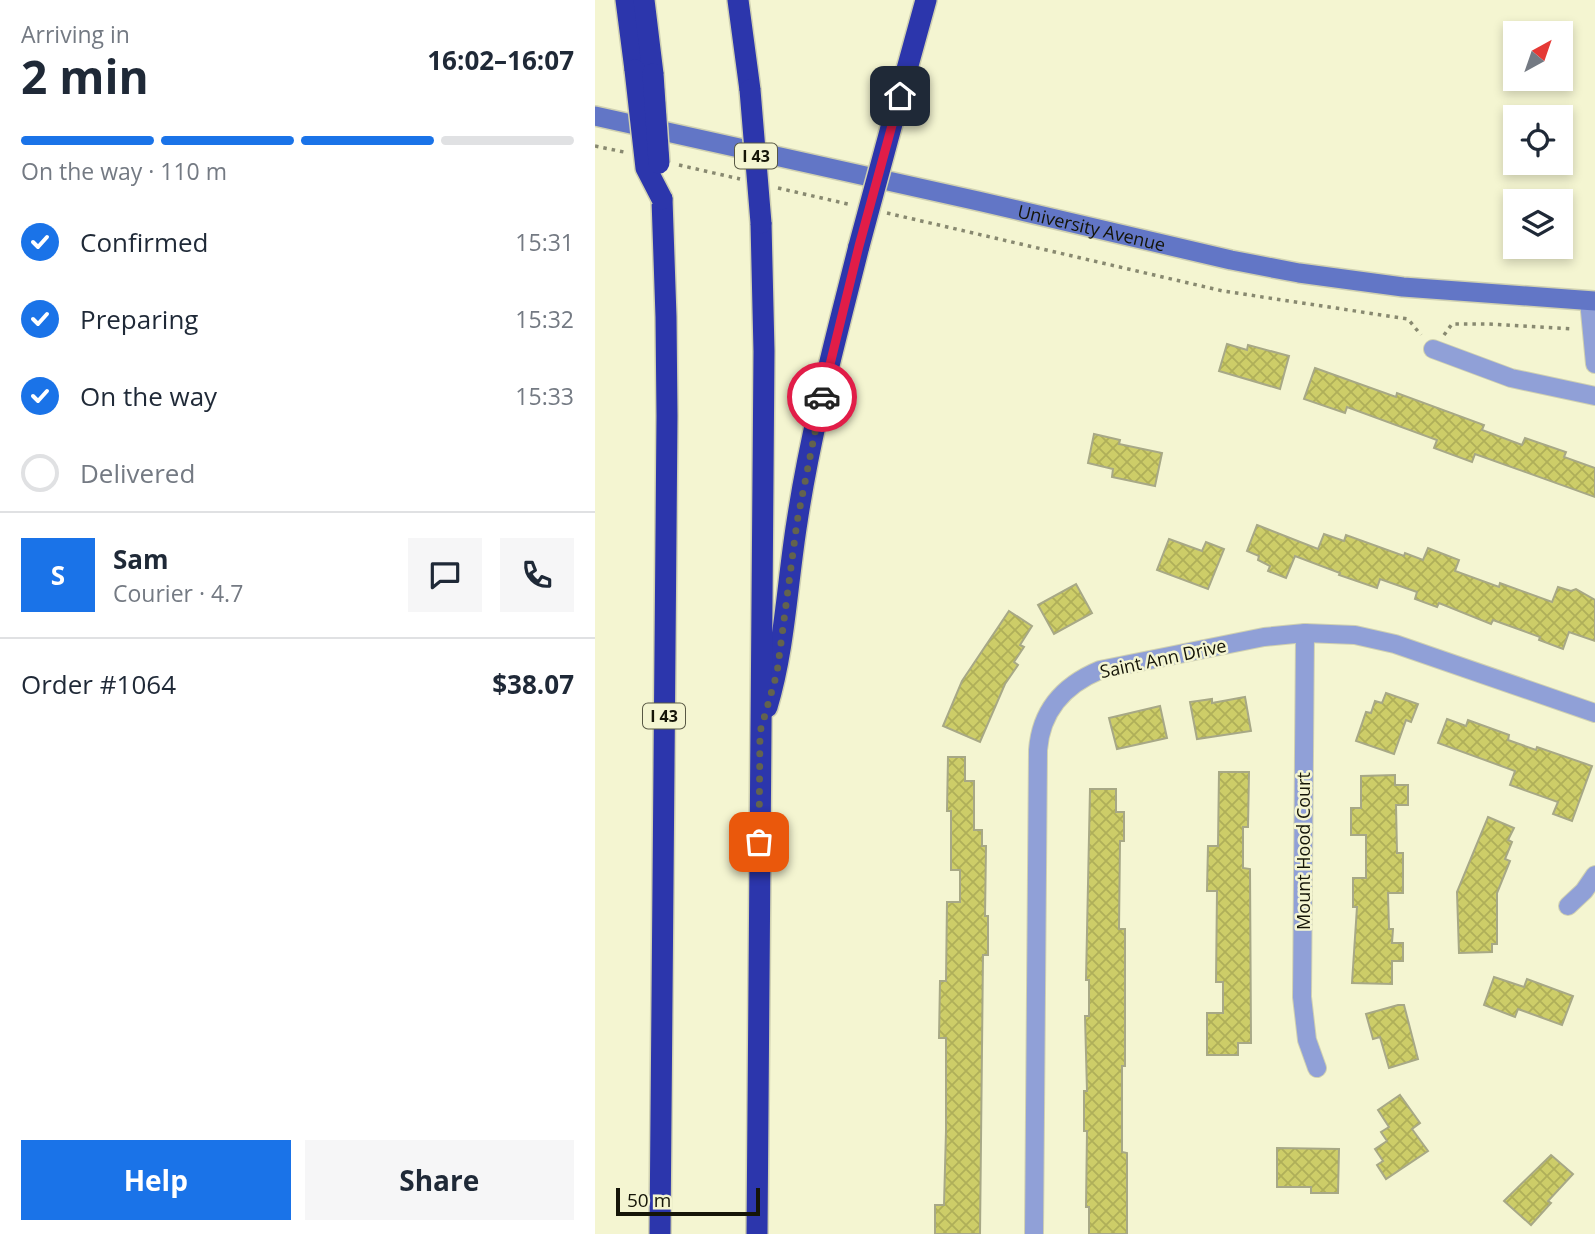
<!DOCTYPE html>
<html lang="en">
<head>
<meta charset="utf-8">
<style>
	:root { --surface:#fff; --page:#f6f6f7; --text:#1f2937; --muted:#747a83; --line:#e0e1e3; --accent:#1a73e8 }
	body { margin:0; font-family:"Open Sans",sans-serif; background:var(--page); color:var(--text); height:100vh; display:flex; flex-direction:column; font-size:26px; white-space:nowrap }
	* { box-sizing:border-box; margin:0 }
	p { font-size:23px; color:var(--muted) }
	.icon { flex:none; width:38px; height:38px; fill:none; stroke:currentColor; stroke-width:2; stroke-linecap:round; stroke-linejoin:round }
	.map { position:relative; flex:1; overflow:hidden }
	.panel { display:flex; flex-direction:column; background:var(--surface); width:595px }
	.panel>* { flex:none }
	.needle { width:46px; rotate:40deg }
	.controls { position:absolute; left:908px; top:21px; display:grid; gap:14px }
	.controls a { display:grid; place-items:center; width:70px; height:70px; border-radius:0px; background:var(--surface); box-shadow:0 4px 10px #0003; font-size:35px }
	.scale { position:absolute; left:21px; bottom:18px; width:144px; box-sizing:border-box; padding-left:7px; border:4px solid #151508; border-top:0; font-size:19px; line-height:24px; white-space:nowrap; color:#151508; -webkit-text-stroke:5px #f4f5d1; paint-order:stroke }
	.pin { position:absolute; display:grid; place-items:center; width:60px; height:60px; color:#fff; margin:-30px; border-radius:14px; box-shadow:0 4px 10px #0006 }
	.courier { position:absolute; display:grid; place-items:center; width:70px; height:70px; margin:-35px; border:5px solid #e11d48; border-radius:50%; background:#fff; color:#222; box-shadow:0 2px 9px #0007 }
	.headline em { font-style:normal; font-weight:700 }
	.headline div { display:flex; flex-direction:column-reverse }
	.headline { display:flex; align-items:center; justify-content:space-between; height:119px; padding:0 21px }
	h1 { font-size:46px; font-weight:700; line-height:52px }
	.bar { display:grid; grid-template-columns:repeat(4,1fr); gap:10px 7px; align-content:center; height:84px; padding:0 21px }
	.bar i { height:9px; border-radius:5px; background:var(--line) }
	.bar .selected { background:var(--accent) }
	.bar p { grid-column:span 4 }
	.line { display:flex; align-items:center; gap:18px; padding:0 21px; border-top:2px solid var(--line) }
	.line div { flex:1 }
	.round { display:grid; place-items:center; flex:none; width:74px; height:74px; border-radius:0px; background:var(--page) }
	ol { padding:0 21px; list-style:none }
	li { display:flex; align-items:center; gap:21px; height:77px }
	li p { margin-inline-start:auto }
	li .icon { padding:7px; border-radius:50%; background:var(--accent); color:#fff; stroke-width:4 }
	li:last-child { color:var(--muted) }
	li i { width:38px; height:38px; border:4px solid var(--line); border-radius:50% }
	.cta { display:flex; gap:14px; margin-top:auto; padding:14px 21px }
	.cta a { flex:1; height:80px; border-radius:0px; background:var(--accent); color:#fff; font-size:28px; font-weight:700; line-height:80px; text-align:center }
	.cta a+a { background:var(--page); color:var(--text) }
	main { display:flex; flex:1; min-height:0 }
	.map>svg:first-child { display:block }
	.building { fill:url(#building-cross-hatch); stroke:#a7a886; stroke-width:2 }
	.lines { fill:none; stroke-linecap:round; stroke-linejoin:round }
	.minor-casing { stroke:#d0d1b1; stroke-width:20 }
	.secondary-casing { stroke:#d0d1b1; stroke-width:22 }
	.motorway-casing { stroke:#d0d1b1; stroke-width:24 }
	.path { stroke:#888970; stroke-width:3.5; stroke-dasharray:3.5 5; stroke-linecap:butt }
	.minor { stroke:#90a0d7; stroke-width:18 }
	.secondary { stroke:#6276c6; stroke-width:19 }
	.motorway { stroke:#2c36ac; stroke-width:21 }
	.motorway-bridge-casing { stroke:#d0d1b1; stroke-width:24; stroke-linecap:butt }
	.motorway-bridge { stroke:#2c36ac; stroke-width:21 }
	.done { stroke:#63634e; stroke-width:7; stroke-dasharray:0 12.6 }
	.route { stroke:#e11d48; stroke-width:9 }
	.labels { text-anchor:middle; dominant-baseline:central; stroke-width:5; stroke-linejoin:round; paint-order:stroke }
	.shield { fill:#f4f5d1; stroke:#585844; stroke-width:2 }
	.shield-label { font-size:16px; font-weight:bold; fill:#151508 }
	.street-label { font-size:18px; fill:#151508; stroke:#f4f5d1 }
</style>
</head>
<body>
<main>
<section class="panel">
<div class="headline"><div><h1>2 min</h1><p>Arriving in</p></div><em>16:02–16:07</em></div>
<div class="bar"><i class="selected"></i><i class="selected"></i><i class="selected"></i><i></i><p>On the way · 110 m</p></div>
<ol>
<li><svg class="icon" aria-label="check" viewBox="0 0 24 24"><path d="M5 12l5 5 9-10"/></svg>Confirmed<p>15:31</p></li>
<li><svg class="icon" aria-label="check" viewBox="0 0 24 24"><path d="M5 12l5 5 9-10"/></svg>Preparing<p>15:32</p></li>
<li><svg class="icon" aria-label="check" viewBox="0 0 24 24"><path d="M5 12l5 5 9-10"/></svg>On the way<p>15:33</p></li>
<li><i></i>Delivered</li>
</ol>
<div class="line" style="height:126px"><b class="round" style="background:var(--accent);color:#fff">S</b><div><b>Sam</b><p>Courier · 4.7</p></div><a class="round"><svg class="icon" aria-label="chat" viewBox="0 0 24 24"><path d="M4 5h16v11H9l-5 4z"/></svg></a><a class="round"><svg class="icon" aria-label="phone" viewBox="0 0 24 24"><path d="M5 4h4l2 5-3 2q2 4 5 5l2-3 5 2v4C11 20 4 13 5 4z"/></svg></a></div>
<div class="line" style="height:91px"><div>Order #1064</div><b>$38.07</b></div>
<div class="cta"><a>Help</a><a>Share</a></div>
</section>
<div class="map">
<svg width="1000" height="1234" viewBox="0 0 1000 1234">
	<defs>
		<pattern id="building-cross-hatch" width="8" height="8" patternUnits="userSpaceOnUse" patternTransform="scale(1.75)"><rect width="8" height="8" fill="#cdcd68"/><path d="M0 0l8 8M0 8l8-8" fill="none" stroke="#afaf59"/></pattern>
	</defs>
	<rect width="100%" height="100%" fill="#f4f5d1"/>
	<!-- building -->
	<g class="building">
		<path d="M632 344 652 350 653 345 694 356 685 389 624 371Z"/>
		<path d="M720 368 801 397 802 393 889 425 887 430 927 445 930 438 971 452 969 457 1000 468V497L880 454 877 462 839 448 842 440 752 407 750 413 709 399Z"/>
		<path d="M499 434 525 440 524 444 567 453 560 486 517 477 518 469 493 463Z"/>
		<path d="M662 525 723 549 729 534 749 541 751 535 809 556 810 553 828 560 833 548 864 560 860 571 904 587 905 583 957 602 963 587 976 591 981 589 1000 600V641L974 632 968 649 944 640 945 637 898 620 896 624 844 603 842 607 820 599 822 592 785 579 782 588 744 575 745 573 700 556 691 578 673 571 675 566 663 560 664 556 652 551Z"/>
		<path d="M574 539 607 551 611 542 629 549 613 589 562 570Z"/>
		<path d="M481 584 497 613 459 634 443 605Z"/>
		<path d="M414 611 437 626 425 645 429 647 419 662 423 665 410 684 385 742 348 726 367 681Z"/>
		<path d="M791 693 823 704 816 722 811 720 799 754 761 741 771 712 776 713 780 701 787 703Z"/>
		<path d="M650 697 656 731 602 739 595 702 617 699V703Z"/>
		<path d="M565 706 572 738 522 749 514 718Z"/>
		<path d="M852 719 871 726 873 720 914 735 913 740 941 750 942 747 997 766 977 821 958 814 963 802 915 785 920 771 843 743Z"/>
		<path d="M353 757H370V781H379V830H387V846H391L390 916H393V955H388L385 1234H340V1205H349L351 1131V1038H344L345 981H351L352 902H365V870H356V811H352Z"/>
		<path d="M624 772H654L653 827H648V868L655 869 656 1043H643V1055H612V1013H628V982H621L622 891H612L613 846H623Z"/>
		<path d="M800 775V785H813V805H801L802 853H808V893H793L794 929H798L797 943H808V961H797V984L757 983 762 907H758V878H771V835H756V808H766V776Z"/>
		<path d="M495 789H521V812H529V841H525L524 929H530V1066H527V1152L532 1153V1234H494V1207H491L492 1131H489V1091H492L490 1016H494V980H491Z"/>
		<path d="M893 817 919 828 913 840 917 842 910 859 915 861 902 893V944H897V952L864 953 862 892Z"/>
		<path d="M899 977 929 987 932 979 978 996 967 1025 923 1009 920 1017 889 1005Z"/>
		<path d="M803 1005H809L823 1059 794 1068 785 1037 778 1039 771 1014Z"/>
		<path d="M805 1095 825 1123 817 1129 833 1151 791 1179 782 1165 788 1161 780 1149 792 1141 786 1132 794 1127 783 1110Z"/>
		<path d="M682 1148 744 1149 743 1193H716V1187H682Z"/>
		<path d="M956 1155 978 1174 953 1201 956 1203 936 1225 909 1201Z"/>
	</g>
	<g class="lines">
		<defs>
			<g id="minor">
				<path d="M994 301 1000 364"/>
				<path d="M838 349 916 378 1000 396"/>
				<path d="M710 633 707 997 712 1040 722 1068"/>
				<path d="M973 906 989 891 1000 875"/>
				<path d="M439 1234 443 750C446 710 469 685 505 670L669 637 710 633 760 635 800 644 1000 713"/>
			</g>
			<g id="secondary">
				<path id="s1" d="M0 116 383 201 636 260 704 273 808 287 1000 301"/>
			</g>
			<g id="motorway">
				<path d="M31 0 40 70"/>
				<path d="M49 0 58 74"/>
				<path d="M143 0 155 90"/>
				<path d="M298 120 331 0"/>
				<path d="M172 707C190 647 192 584 202 522 216 429 241 338 264 246"/>
				<path d="M65 1234 72 416 71 317 67 199"/>
				<path d="M162 1234 169 351 166 223"/>
			</g>
		</defs>
		<!-- minor casing -->
		<use href="#minor" class="minor-casing"/>
		<!-- secondary casing -->
		<use href="#secondary" class="secondary-casing"/>
		<!-- motorway casing -->
		<use href="#motorway" class="motorway-casing"/>
		<!-- path -->
		<g class="path">
			<path d="M0 146 29 152"/>
			<path d="M84 165 145 179"/>
			<path d="M183 188 257 205"/>
			<path d="M292 213 628 291 813 319 826 335"/>
			<path d="M849 335 857 324H893L979 329"/>
		</g>
		<!-- minor -->
		<use href="#minor" class="minor"/>
		<!-- secondary -->
		<use href="#secondary" class="secondary"/>
		<!-- motorway -->
		<use href="#motorway" class="motorway"/>
		<defs>
			<g id="motorway-bridge">
				<path d="M40 70 51 168 67 199"/>
				<path d="M58 74 64 163"/>
				<path d="M155 90 166 223"/>
				<path d="M264 246 298 120"/>
			</g>
		</defs>
		<!-- motorway-bridge casing -->
		<use href="#motorway-bridge" class="motorway-bridge-casing"/>
		<!-- motorway-bridge -->
		<use href="#motorway-bridge" class="motorway-bridge"/>
	</g>
	<g class="lines">
		<!-- done -->
		<path class="done" d="M164 842 165 732 182 673 202 522 227 397"/>
		<!-- route -->
		<path class="route" d="M227 397 264 246 305 96"/>
	</g>
	<g class="labels">
		<!-- shield labels -->
		<g class="shield">
			<rect x="140" y="143.5" width="42" height="25" rx="5"/>
			<rect x="48" y="703.5" width="42" height="25" rx="5"/>
		</g>
		<g class="shield-label">
			<text x="161" y="156">I 43</text>
			<text x="69" y="716">I 43</text>
		</g>
		<!-- street labels -->
		<g class="street-label">
			<text stroke="none"><textPath href="#s1" startOffset="509">University Avenue</textPath></text>
			<text transform="translate(568 658) rotate(-12)">Saint Ann Drive</text>
			<text transform="translate(708 851) rotate(-90)">Mount Hood Court</text>
		</g>
	</g>
</svg>
<div class="controls">
<a><svg class="needle" viewBox="-14 -14 28 28"><path d="M0-13l5 13h-10z" fill="#e53935"/><path d="M0 13l5-13h-10z" fill="#747a83"/></svg></a>
<a><svg class="icon" aria-label="locate" viewBox="0 0 24 24"><circle cx="12" cy="12" r="6"/><path d="M12 2v4M12 18v4M2 12h4M18 12h4"/></svg></a>
<a><svg class="icon" aria-label="layers" viewBox="0 0 24 24"><path d="M12 4l9 5-9 5-9-5zM3 14l9 5 9-5"/></svg></a>
</div>
<div class="scale">50 m</div>
<div class="pin" style="left:164px;top:842px;background:#ea580c"><svg class="icon" aria-label="bag" viewBox="0 0 24 24"><path d="M5 8h14l-1 12H6zM9 8a3 3 0 0 1 6 0"/></svg></div>
<div class="pin" style="left:305px;top:96px;background:#1f2937"><svg class="icon" aria-label="home" viewBox="0 0 24 24"><path d="M3 11l9-7 9 7M6 9v11h12V9"/></svg></div>
<div class="courier" style="left:227px;top:397px"><svg class="icon" aria-label="car" viewBox="0 0 24 24"><path d="M5 17H2v-5l4-1 3-4h7l3 4 3 1v5h-3M9 17h6M6 11h13"/><circle cx="7" cy="17" r="2"/><circle cx="17" cy="17" r="2"/></svg></div>
</div>
</main>
</body>
</html>
